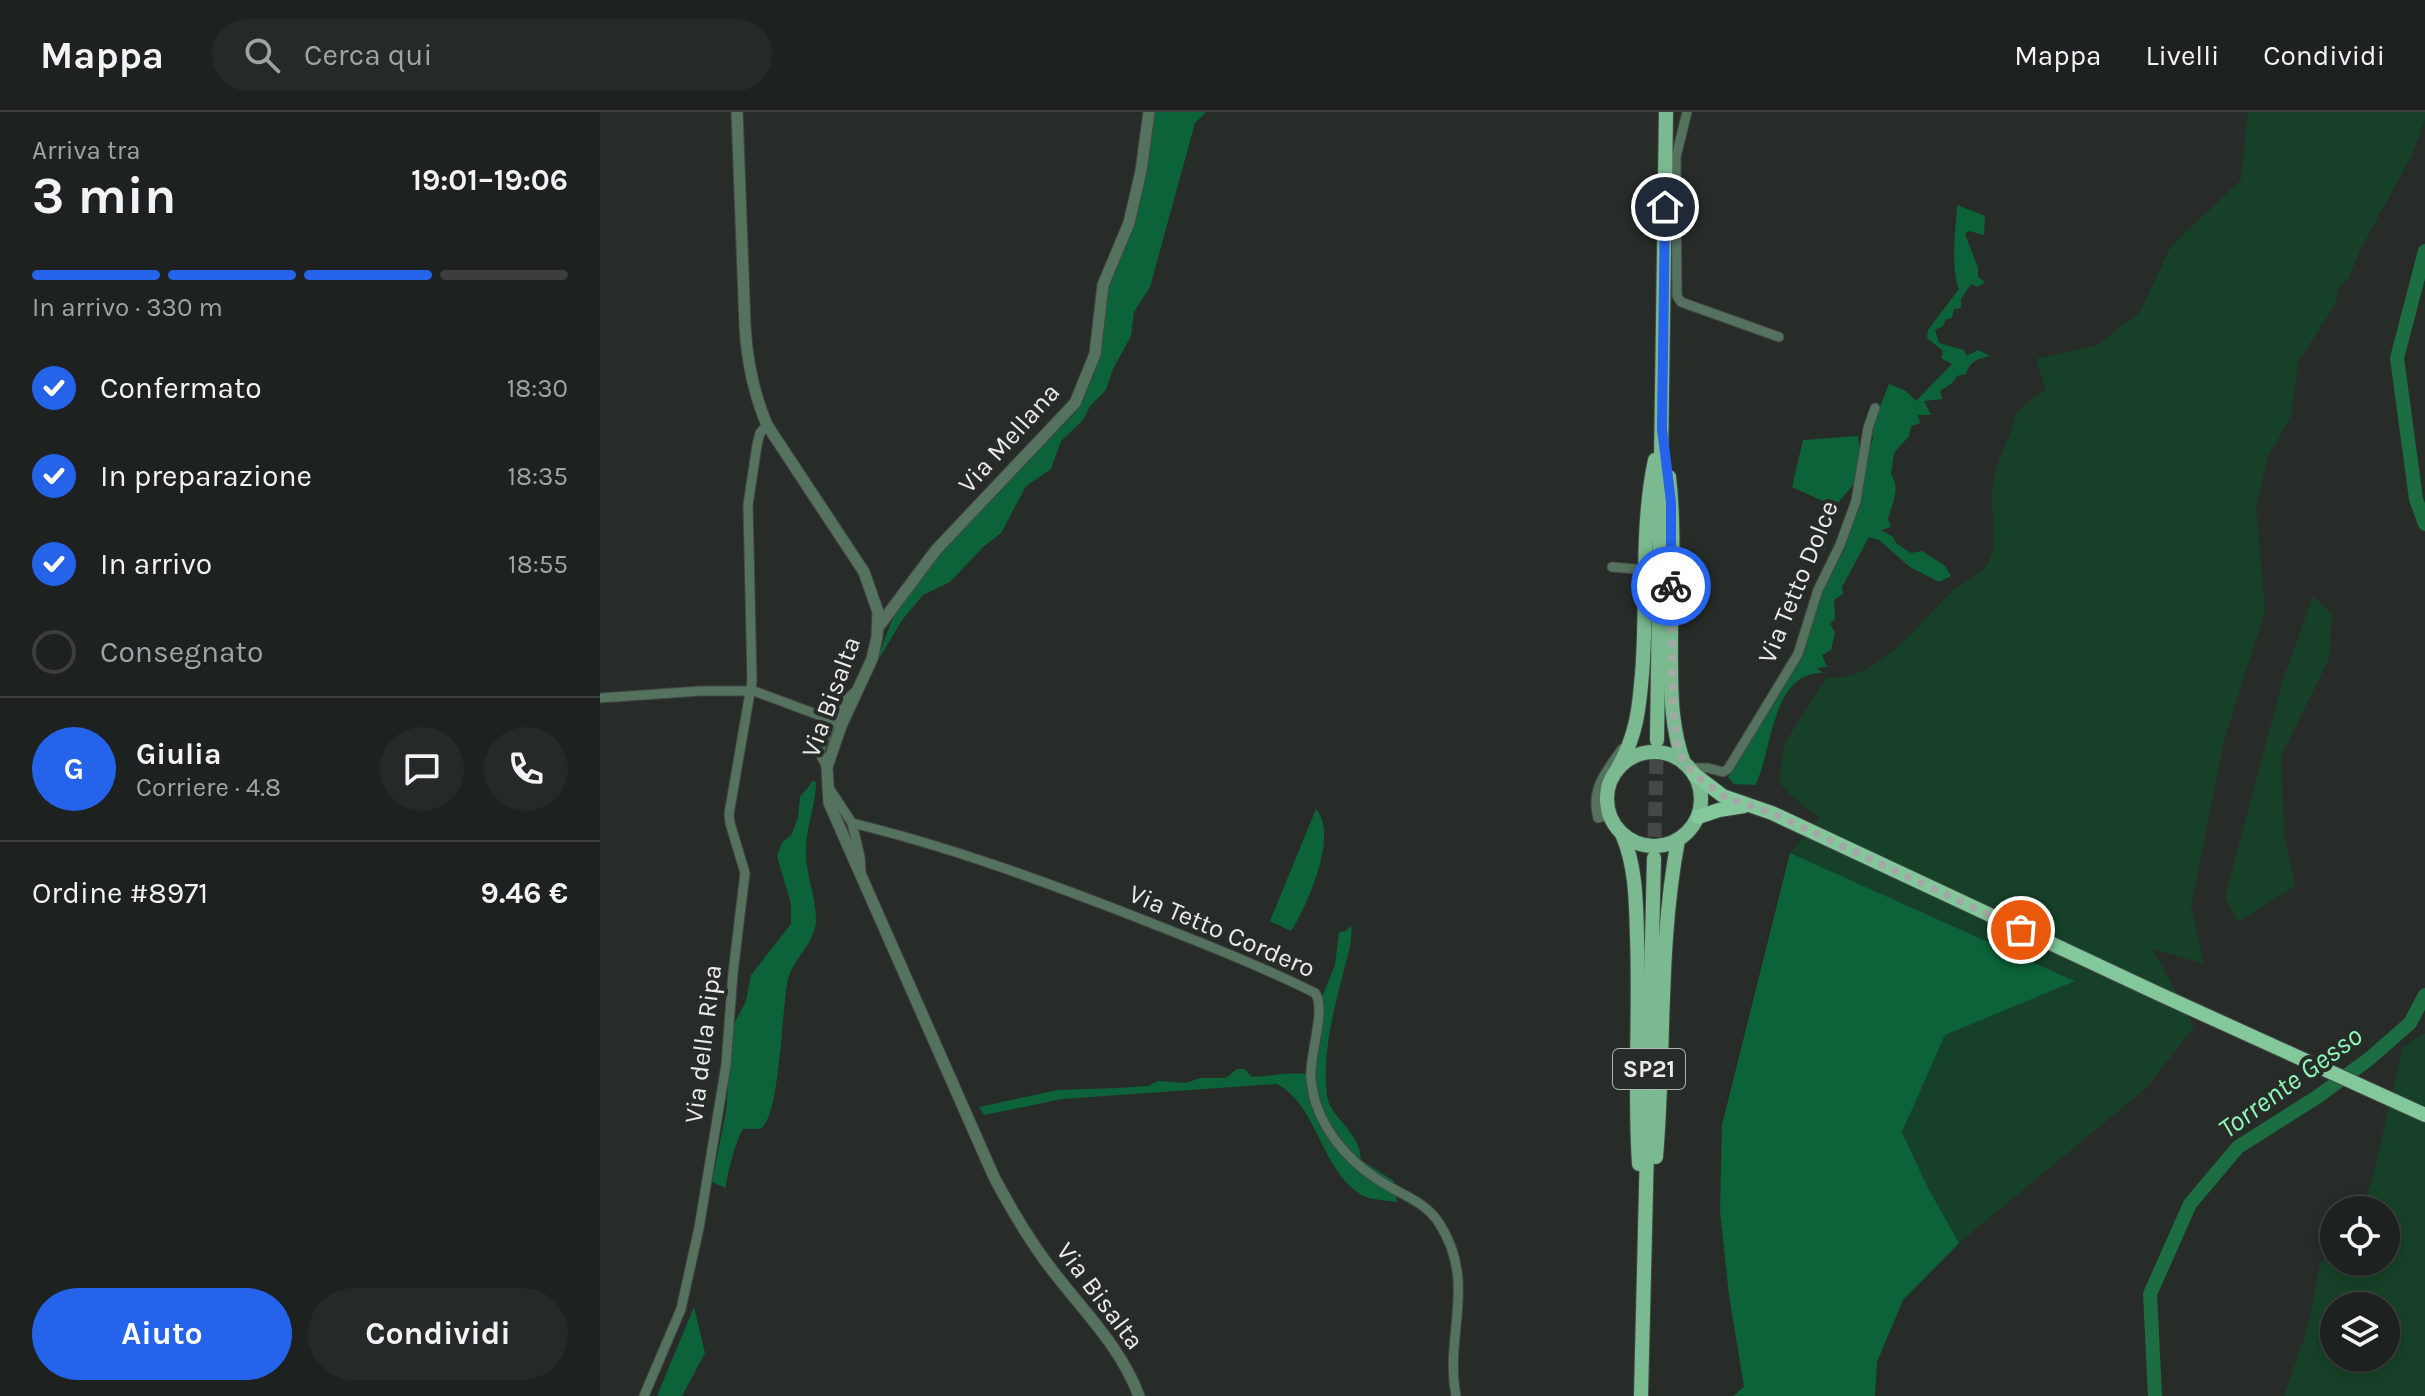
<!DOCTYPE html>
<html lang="it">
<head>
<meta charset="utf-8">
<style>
	:root { --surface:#1d211f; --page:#252928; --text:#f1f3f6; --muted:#a0a3a4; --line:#3b3e3d; --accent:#2563eb }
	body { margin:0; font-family:Karla,sans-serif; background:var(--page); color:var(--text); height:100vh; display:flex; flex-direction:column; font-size:30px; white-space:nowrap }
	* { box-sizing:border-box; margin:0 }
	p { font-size:26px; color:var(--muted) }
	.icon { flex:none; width:44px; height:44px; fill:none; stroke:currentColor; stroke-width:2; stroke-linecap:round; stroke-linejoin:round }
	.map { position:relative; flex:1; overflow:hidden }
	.drawer { display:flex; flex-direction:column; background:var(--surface); width:600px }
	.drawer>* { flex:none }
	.buttons { position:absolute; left:1720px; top:1084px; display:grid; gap:16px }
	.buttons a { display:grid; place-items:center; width:80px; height:80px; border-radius:50%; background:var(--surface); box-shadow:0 4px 12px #0003,0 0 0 2px var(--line); font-size:40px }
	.pin { position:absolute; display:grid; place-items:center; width:68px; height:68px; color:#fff; margin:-34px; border:4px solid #fff; border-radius:50%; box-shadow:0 2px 8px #0007 }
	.courier { position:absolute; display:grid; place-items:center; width:80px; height:80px; margin:-40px; border:6px solid #2563eb; border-radius:50%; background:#fff; color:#222; box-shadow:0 2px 10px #0007 }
	.headline em { font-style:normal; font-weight:700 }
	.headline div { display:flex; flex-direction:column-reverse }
	.headline { display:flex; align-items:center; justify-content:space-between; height:136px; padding:0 32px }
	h1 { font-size:52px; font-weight:700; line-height:60px }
	.bar { display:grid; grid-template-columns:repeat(4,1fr); gap:12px 8px; align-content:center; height:96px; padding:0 32px }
	.bar i { height:10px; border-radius:6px; background:var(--line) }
	.bar .current { background:var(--accent) }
	.bar p { grid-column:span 4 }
	.line { display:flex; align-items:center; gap:20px; padding:0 32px; border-top:2px solid var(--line) }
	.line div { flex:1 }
	.round { display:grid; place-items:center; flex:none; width:84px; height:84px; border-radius:42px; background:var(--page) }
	ol { padding:0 32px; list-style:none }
	li { display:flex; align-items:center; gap:24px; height:88px }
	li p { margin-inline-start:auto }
	li .icon { padding:8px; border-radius:50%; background:var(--accent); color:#fff; stroke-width:4 }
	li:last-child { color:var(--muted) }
	li i { width:44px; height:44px; border:4px solid var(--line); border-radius:50% }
	.primary-button { display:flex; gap:16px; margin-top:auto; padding:16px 32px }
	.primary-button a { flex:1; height:92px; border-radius:48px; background:var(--accent); color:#fff; font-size:32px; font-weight:700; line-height:92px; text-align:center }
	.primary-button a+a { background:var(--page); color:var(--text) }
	header { display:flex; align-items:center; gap:48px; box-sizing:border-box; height:112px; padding:0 40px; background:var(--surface); border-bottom:2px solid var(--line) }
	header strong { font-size:38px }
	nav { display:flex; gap:44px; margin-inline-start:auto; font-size:28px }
	.search { width:560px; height:72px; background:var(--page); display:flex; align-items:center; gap:20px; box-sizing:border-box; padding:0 28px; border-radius:44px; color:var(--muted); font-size:30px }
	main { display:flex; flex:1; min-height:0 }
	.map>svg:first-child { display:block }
	.green { fill:#164128; fill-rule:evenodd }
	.forest { fill:#0c6339 }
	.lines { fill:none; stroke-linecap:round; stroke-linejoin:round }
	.river { stroke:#1d6d42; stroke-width:14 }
	.primary-tunnel { stroke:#444946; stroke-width:14; stroke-dasharray:14 7; stroke-linecap:butt }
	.minor-casing { stroke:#424744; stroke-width:11 }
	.tertiary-casing { stroke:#424744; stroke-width:13 }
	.primary-casing { stroke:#424744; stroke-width:16 }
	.trunk-casing { stroke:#424744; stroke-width:16 }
	.minor { stroke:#55725f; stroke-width:9 }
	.tertiary { stroke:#55725f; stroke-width:11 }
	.primary { stroke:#7bba91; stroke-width:14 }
	.trunk { stroke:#82c89b; stroke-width:14 }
	.done { stroke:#a5a9a6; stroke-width:8; stroke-dasharray:0 14.4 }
	.route { stroke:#2563eb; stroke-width:10 }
	.labels { text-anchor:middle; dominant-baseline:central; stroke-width:8; stroke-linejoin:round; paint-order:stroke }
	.shield { fill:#272c29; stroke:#afb2b0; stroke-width:2 }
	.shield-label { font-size:24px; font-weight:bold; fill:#e9ecea }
	.street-label { font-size:26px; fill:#e9ecea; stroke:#272c29 }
	.water-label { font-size:28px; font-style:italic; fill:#90f8b7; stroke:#272c29 }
</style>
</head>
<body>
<header>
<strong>Mappa</strong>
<div class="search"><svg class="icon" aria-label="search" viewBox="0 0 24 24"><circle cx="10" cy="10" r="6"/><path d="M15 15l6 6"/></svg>Cerca qui</div>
<nav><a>Mappa</a><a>Livelli</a><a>Condividi</a></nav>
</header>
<main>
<section class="drawer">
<div class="headline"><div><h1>3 min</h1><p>Arriva tra</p></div><em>19:01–19:06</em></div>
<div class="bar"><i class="current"></i><i class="current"></i><i class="current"></i><i></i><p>In arrivo · 330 m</p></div>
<ol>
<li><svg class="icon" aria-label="check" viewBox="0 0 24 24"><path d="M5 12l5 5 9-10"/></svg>Confermato<p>18:30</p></li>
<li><svg class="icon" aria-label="check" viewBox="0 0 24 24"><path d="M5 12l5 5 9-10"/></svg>In preparazione<p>18:35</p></li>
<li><svg class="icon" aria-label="check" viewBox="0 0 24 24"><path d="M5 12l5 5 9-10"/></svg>In arrivo<p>18:55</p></li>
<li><i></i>Consegnato</li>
</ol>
<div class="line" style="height:144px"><b class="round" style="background:var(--accent);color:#fff">G</b><div><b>Giulia</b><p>Corriere · 4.8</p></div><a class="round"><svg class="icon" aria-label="chat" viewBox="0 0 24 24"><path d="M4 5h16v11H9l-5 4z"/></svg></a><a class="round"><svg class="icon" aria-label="phone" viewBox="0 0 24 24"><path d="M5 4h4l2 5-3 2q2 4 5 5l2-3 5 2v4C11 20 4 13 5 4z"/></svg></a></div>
<div class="line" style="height:104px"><div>Ordine #8971</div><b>9.46 €</b></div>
<div class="primary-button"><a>Aiuto</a><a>Condividi</a></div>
</section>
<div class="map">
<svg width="1825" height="1284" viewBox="0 0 1825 1284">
	<rect width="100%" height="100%" fill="#272c29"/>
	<!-- green -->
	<g class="green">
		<path d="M1648 0H1825V7L1811 45 1761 136 1748 167 1739 175 1735 193 1698 250 1691 304 1668 344 1656 396 1665 499 1624 628 1591 795 1604 852 1553 837 1594 915 1546 976 1359 1131 1327 1074 1302 1020 1345 923 1474 868 1190 741 1220 706 1189 682 1179 669 1185 631 1227 565C1275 574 1322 507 1353 479 1364 469 1383 463 1389 449 1398 430 1392 408 1392 388 1392 364 1399 346 1409 324 1412 317 1413 308 1417 301 1423 293 1437 284 1446 278L1436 247 1498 233 1540 200 1571 134 1641 68Z"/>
		<path d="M1713 484 1732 502 1729 547 1681 644 1684 722 1695 774 1638 810 1625 785 1683 568Z"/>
		<path d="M1825 921V1284H1684L1708 1215 1720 1151 1734 1133V1150H1786V1098H1761L1773 1064 1803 935ZM1734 1194H1786V1246H1734Z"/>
	</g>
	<!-- forest -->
	<g class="forest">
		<path d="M553 0H606L595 11 550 175 534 200 531 224 513 257 506 278 490 294 483 308 461 329 451 357 426 374 401 421 383 435 350 470 323 483 302 508 274 555 294 503 323 461 396 381 475 301C503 252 496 222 507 172 520 114 538 57 553 0Z"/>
		<path d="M1357 93 1385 104 1384 123 1369 119 1365 122 1378 156V165L1385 170 1377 175 1371 172 1361 187V196L1354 197 1352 206 1346 207 1343 214 1335 218 1339 231 1364 238 1367 244 1378 238 1390 244C1377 247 1370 249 1366 262L1357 264 1352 271 1340 279 1342 287 1324 289 1331 303H1318L1320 311 1311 314 1309 324 1294 341 1291 362C1301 377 1292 391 1288 407L1291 415 1281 418 1293 425 1297 432 1311 441 1322 439 1345 454 1351 464 1339 470 1310 455 1279 428 1269 425 1242 475 1243 482 1234 488 1235 507 1230 512 1235 520 1231 538 1222 543 1227 555 1217 556 1223 561C1170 560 1173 641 1155 673L1134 672 1128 665 1180 577 1200 549 1223 475 1244 438 1263 376 1266 359H1258L1253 373 1236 393 1225 438 1217 436 1227 391 1192 375 1203 328 1258 324 1260 343H1267L1273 327 1271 317 1289 272 1306 279 1316 289 1352 252 1341 246 1343 239 1327 226 1328 218 1359 177C1350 156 1356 117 1357 93Z"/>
		<path d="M213 669 216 670C216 693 205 718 206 741 206 764 216 784 216 808 215 832 194 845 188 867 182 892 180 1006 161 1016 156 1018 149 1016 143 1017 138 1022 125 1069 126 1076L112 1070 126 1000 133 914 146 889 151 863 191 812V792L177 744 182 731 192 722 198 705 200 685Z"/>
		<path d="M716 697C739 723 707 794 691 819L670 809Z"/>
		<path d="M1190 741 1475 869 1345 923 1302 1020 1327 1074 1359 1131 1303 1188 1277 1250 1275 1284H1133L1144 1275 1129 1183 1120 1099 1122 1013Z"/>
		<path d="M751 813C753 830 747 845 743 862 733 899 722 945 727 984 730 1006 760 1019 761 1048L794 1069 797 1090C786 1088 768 1088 760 1082 720 1056 718 994 677 972L462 987 384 1003 379 995 458 978 518 976 548 974 558 969 586 971 600 966H626L637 957H644L652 965C673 964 691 959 712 963L722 885 735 853 739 820 746 819Z"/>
		<path d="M94 1195 105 1241 82 1284H57Z"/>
	</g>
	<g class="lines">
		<!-- river -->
		<g class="river">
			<path d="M1825 139 1797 246 1816 387 1825 412"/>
			<path d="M1555 1284 1550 1182 1590 1092 1638 1035 1717 985 1769 947 1810 911 1825 883"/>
		</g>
		<!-- primary-tunnel -->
		<path class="primary-tunnel" d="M1054 746 1057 628"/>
		<defs>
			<g id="minor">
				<path d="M1087 0 1076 45 1077 184 1081 190 1179 225"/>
				<path d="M1012 455 1036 457 1040 468"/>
				<path d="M0 586 100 579H154L232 608"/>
				<path d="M227 655 219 640C228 617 236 595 256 579"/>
				<path d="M1090 656H1108L1123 660 1128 657 1198 542 1218 478 1240 433 1256 389 1268 316 1275 296"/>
				<path d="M227 673 252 711C351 735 446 770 541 807 599 830 659 853 715 881 726 895 711 940 711 959 710 969 713 980 715 989 727 1027 756 1056 790 1075 808 1085 828 1093 839 1111 878 1171 844 1223 856 1284"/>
				<path d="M1009 703 998 706C990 677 1006 660 1022 637"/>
				<path d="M252 711 260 745 261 760"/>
				<path d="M44 1284 81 1197 99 1116 126 953 133 861 145 761 130 711 129 702 152 569 148 393 157 333 160 321 167 313"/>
			</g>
			<g id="tertiary">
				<path d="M137 0 145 214C147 250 153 280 167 313L264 460 278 500 277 525 272 547 241 614 227 655 229 691 394 1065C412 1099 432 1133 456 1163 487 1203 521 1236 539 1284"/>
				<path d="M279 514 336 438 475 291 495 242 503 173 529 111 541 59 549 0"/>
			</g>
			<g id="primary">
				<path d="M1069 365C1076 426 1070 490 1071 552 1071 586 1072 619 1084 651"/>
				<path d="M1057 628 1066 0"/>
				<circle cx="1054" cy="687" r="47"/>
				<path d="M1018 656C1036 624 1039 599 1042 562 1048 492 1040 418 1055 348"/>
				<path d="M1022 722C1036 754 1036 790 1037 824 1040 900 1034 976 1039 1052"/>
				<path d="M1056 1045C1065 938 1058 834 1078 728"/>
				<path d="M1041 1284 1054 746"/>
			</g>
			<g id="trunk">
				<path d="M1094 662 1123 684 1172 701 1559 882 1825 1003"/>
				<path d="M1098 705 1119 698 1144 694"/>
			</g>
		</defs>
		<!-- minor casing -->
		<use href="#minor" class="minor-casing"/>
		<!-- tertiary casing -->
		<use href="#tertiary" class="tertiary-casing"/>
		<!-- primary casing -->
		<use href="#primary" class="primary-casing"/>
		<!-- trunk casing -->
		<use href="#trunk" class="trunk-casing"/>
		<!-- minor -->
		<use href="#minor" class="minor"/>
		<!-- tertiary -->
		<use href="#tertiary" class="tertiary"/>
		<!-- primary -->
		<use href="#primary" class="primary"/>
		<!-- trunk -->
		<use href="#trunk" class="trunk"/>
	</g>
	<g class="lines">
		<!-- done -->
		<path class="done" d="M1071 474 1073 597 1077 631 1084 651 1094 662 1123 684 1172 701 1421 818"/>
		<!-- route -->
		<path class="route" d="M1065 95 1062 317 1071 390V474"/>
	</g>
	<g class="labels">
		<!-- shield labels -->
		<rect class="shield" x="1013" y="937" width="72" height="40" rx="6"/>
		<g class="shield-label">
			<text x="1049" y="957">SP21</text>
		</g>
		<!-- street labels -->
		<g class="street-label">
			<text transform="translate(409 326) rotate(-48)">Via Mellana</text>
			<text transform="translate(1198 470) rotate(-68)">Via Tetto Dolce</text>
			<text transform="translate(231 585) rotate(-70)">Via Bisalta</text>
			<text transform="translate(622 819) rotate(23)">Via Tetto Cordero</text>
			<text transform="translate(103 932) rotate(-83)">Via della Ripa</text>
			<text transform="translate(500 1184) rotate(53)">Via Bisalta</text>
		</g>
		<!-- water labels -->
		<g class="water-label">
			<text transform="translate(1690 970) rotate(-36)">Torrente Gesso</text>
		</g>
	</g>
</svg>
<div class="buttons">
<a><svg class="icon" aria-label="locate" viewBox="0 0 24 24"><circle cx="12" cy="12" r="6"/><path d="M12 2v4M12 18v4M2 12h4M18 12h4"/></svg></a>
<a><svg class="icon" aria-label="layers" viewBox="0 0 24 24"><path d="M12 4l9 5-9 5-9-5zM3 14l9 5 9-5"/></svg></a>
</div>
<div class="pin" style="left:1421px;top:818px;background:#ea580c"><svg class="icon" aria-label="bag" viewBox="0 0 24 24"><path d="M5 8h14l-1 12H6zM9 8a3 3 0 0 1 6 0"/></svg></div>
<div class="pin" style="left:1065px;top:95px;background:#1f2937"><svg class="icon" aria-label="home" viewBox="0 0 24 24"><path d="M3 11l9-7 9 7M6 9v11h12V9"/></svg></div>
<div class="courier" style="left:1071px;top:474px"><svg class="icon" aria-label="bike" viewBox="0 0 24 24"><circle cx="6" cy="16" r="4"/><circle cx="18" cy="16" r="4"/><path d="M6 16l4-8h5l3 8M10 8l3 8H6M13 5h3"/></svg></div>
</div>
</main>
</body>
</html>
